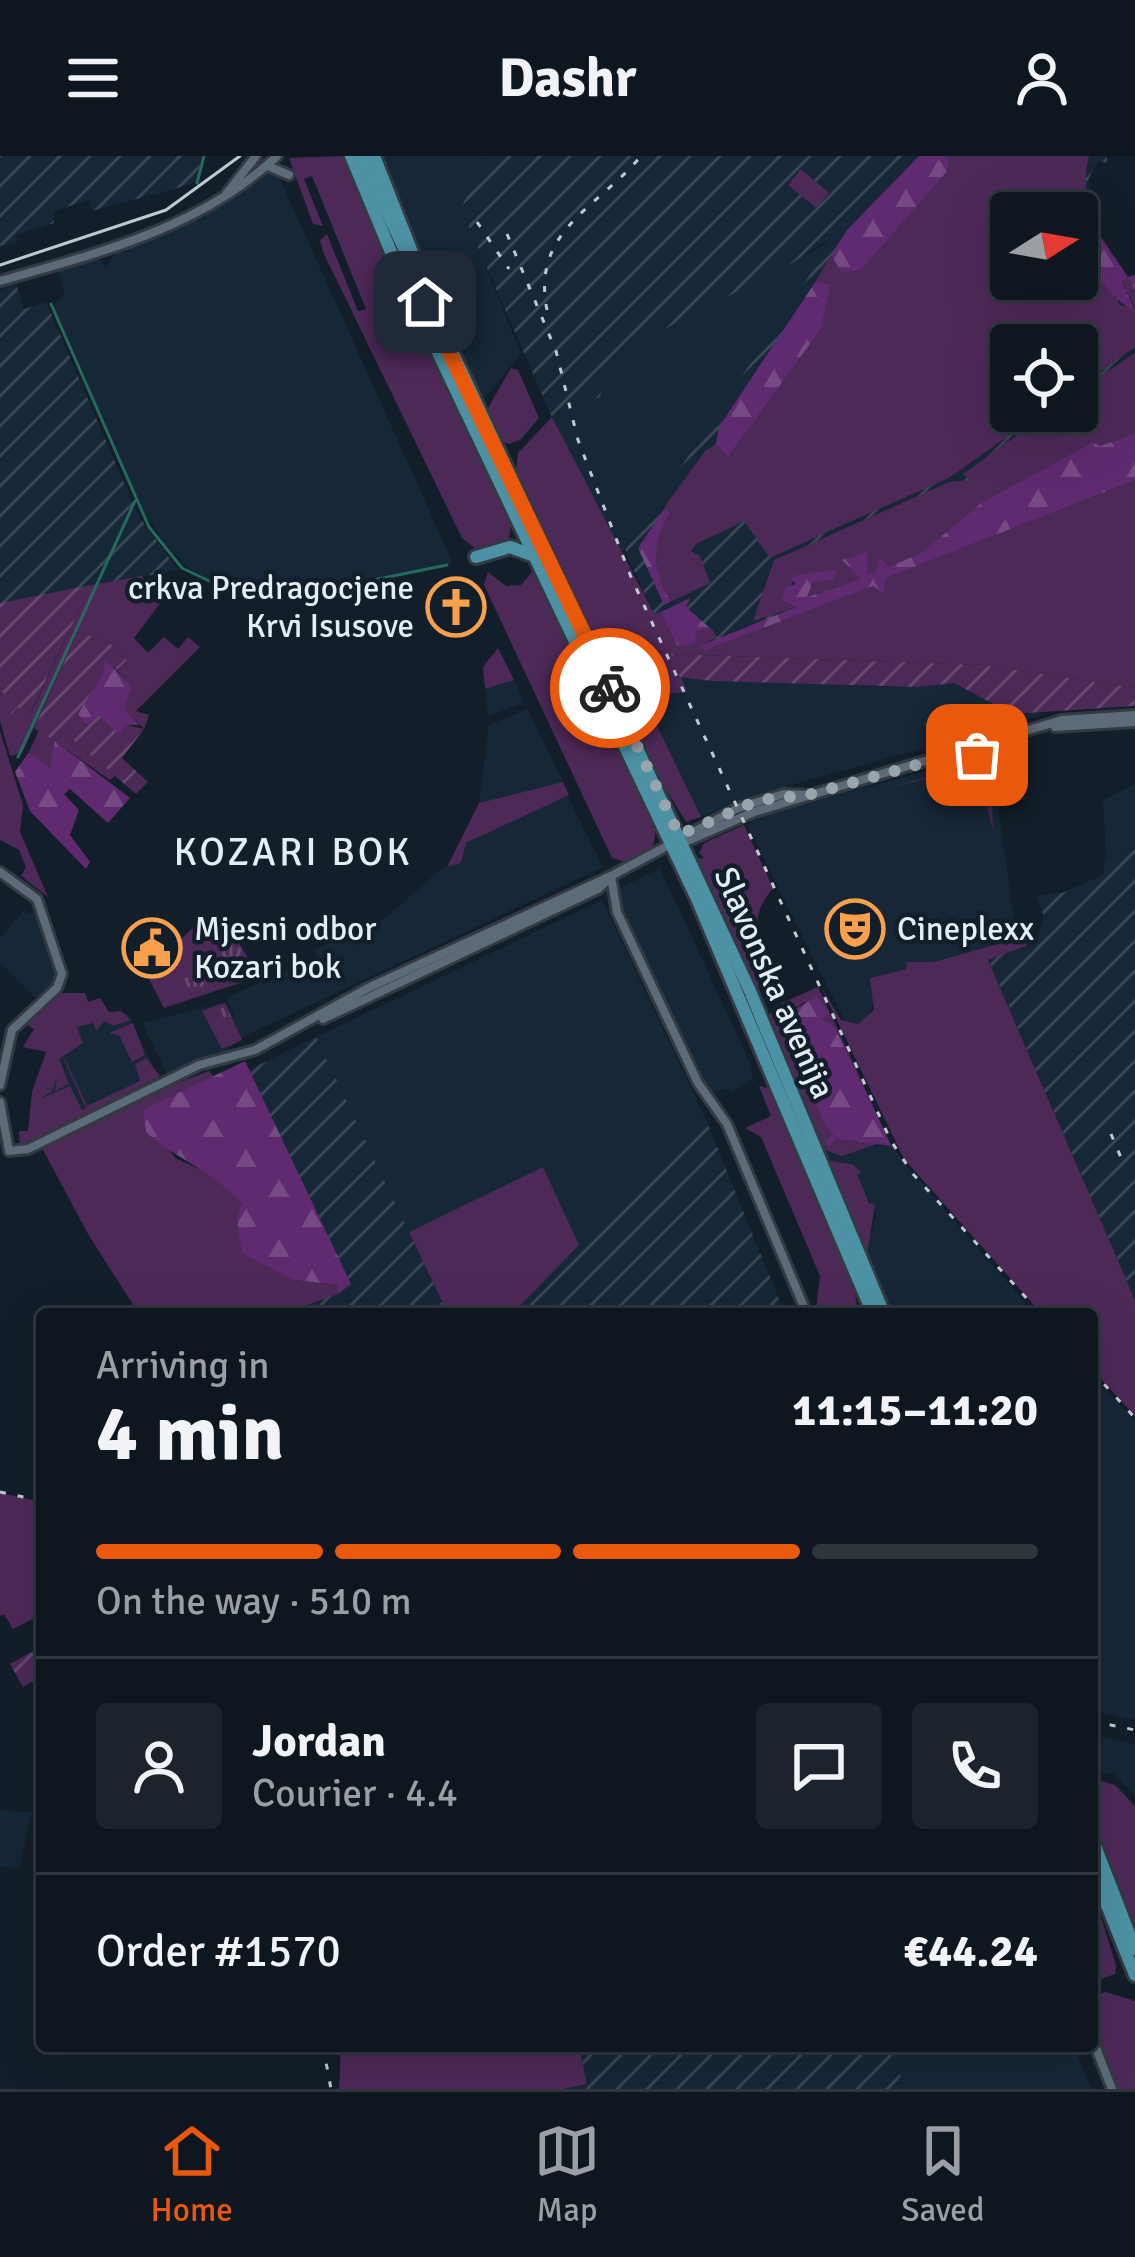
<!DOCTYPE html>
<html lang="en">
<head>
<meta charset="utf-8">
<style>
	:root { --surface:#0e161f; --page:#1c232c; --text:#f1f3f6; --muted:#9b9fa4; --line:#2e353d; --accent:#ea580c }
	body { margin:0; font-family:Signika,sans-serif; background:var(--page); color:var(--text); height:100vh; display:flex; flex-direction:column; font-size:45px; white-space:nowrap }
	* { box-sizing:border-box; margin:0 }
	p { font-size:39px; color:var(--muted) }
	.icon { flex:none; width:66px; height:66px; fill:none; stroke:currentColor; stroke-width:2; stroke-linecap:round; stroke-linejoin:round }
	.map { position:relative; flex:1; overflow:hidden }
	.sheet { position:absolute; left:36px; top:1152px; width:1062px; height:744px; display:flex; flex-direction:column; background:var(--surface); border-radius:12px; box-shadow:0 12px 48px #0002,0 0 0 3px var(--line) }
	.sheet>* { flex:none }
	.needle { width:78px; rotate:79deg }
	.controls { position:absolute; left:990px; top:36px; display:grid; gap:24px }
	.controls a { display:grid; place-items:center; width:108px; height:108px; border-radius:12px; background:var(--surface); box-shadow:0 12px 48px #0002,0 0 0 3px var(--line); font-size:60px }
	.pin { position:absolute; display:grid; place-items:center; width:102px; height:102px; color:#fff; margin:-51px; border-radius:24px; box-shadow:0 6px 18px #0006 }
	.courier { position:absolute; display:grid; place-items:center; width:120px; height:120px; margin:-60px; border:9px solid #ea580c; border-radius:50%; background:#fff; color:#222; box-shadow:0 3px 15px #0007 }
	.summary em { font-style:normal; font-weight:700 }
	.summary div { display:flex; flex-direction:column-reverse }
	.summary { display:flex; align-items:center; justify-content:space-between; height:204px; padding:0 60px }
	h1 { font-size:78px; font-weight:700; line-height:90px }
	.bar { display:grid; grid-template-columns:repeat(4,1fr); gap:18px 12px; align-content:center; height:144px; padding:0 60px }
	.bar i { height:15px; border-radius:9px; background:var(--line) }
	.bar .on { background:var(--accent) }
	.bar p { grid-column:span 4 }
	.line { display:flex; align-items:center; gap:30px; padding:0 60px; border-top:3px solid var(--line) }
	.line div { flex:1 }
	.round { display:grid; place-items:center; flex:none; width:126px; height:126px; border-radius:12px; background:var(--page) }
	header { display:flex; justify-content:space-between; align-items:center; height:156px; padding:0 60px; background:var(--surface); font-size:54px; font-weight:700 }
	.tab-bar { display:flex; justify-content:space-around; align-items:center; height:168px; border-top:3px solid var(--line); background:var(--surface); font-size:33px; color:var(--muted) }
	.tab-bar a { display:grid; justify-items:center; gap:6px }
	.tab-bar .on { color:var(--accent) }
	.map>svg:first-child { display:block }
	.built { fill:#162737 }
	.industrial { fill:url(#industrial-furrows); fill-rule:evenodd }
	.grass { fill:#4d2958 }
	.forest { fill:url(#forest-firs) }
	.park { fill:url(#park-tufts) }
	.garden { fill:url(#garden-furrows) }
	.lines { fill:none; stroke-linecap:round; stroke-linejoin:round }
	.stream { stroke:#236b5e; stroke-width:3 }
	.minor-casing { stroke:#333a43; stroke-width:14 }
	.major-casing { stroke:#333a43; stroke-width:18 }
	.minor { stroke:#5d6b79; stroke-width:8 }
	.major { stroke:#4c91a4; stroke-width:12 }
	.tram { stroke:#c0c8d1; stroke-width:3 }
	.rail { stroke:#c0c8d1; stroke-width:3; stroke-dasharray:6 12; stroke-linecap:butt }
	.done { stroke:#9aa4ad; stroke-width:12; stroke-dasharray:0 21.6 }
	.route { stroke:#ea580c; stroke-width:15 }
	.labels { text-anchor:middle; dominant-baseline:central; stroke-width:9; stroke-linejoin:round; paint-order:stroke }
	.poi-label { font-size:33px; fill:#e4ecf4; stroke:#121e29; text-anchor:start }
	.street-label { font-size:33px; fill:#e4ecf4; stroke:#121e29 }
	.quarter-label { font-size:39px; letter-spacing:3px; fill:#e4ecf4; stroke:#121e29 }
</style>
</head>
<body>
<header><svg class="icon" aria-label="menu" viewBox="0 0 24 24"><path d="M4 6h16M4 12h16M4 18h16"/></svg>Dashr<svg class="icon" aria-label="person" viewBox="0 0 24 24"><circle cx="12" cy="8" r="4"/><path d="M4 21q1-7 8-7t8 7"/></svg></header>
<div class="map">
<svg width="1135" height="1933" viewBox="0 0 1135 1933">
	<defs>
		<pattern id="industrial-furrows" width="10" height="10" patternUnits="userSpaceOnUse" patternTransform="scale(3)"><rect width="10" height="10" fill="#162737"/><path d="M-1 1l2-2M0 10L10 0M9 11l2-2" fill="none" stroke="#384655"/></pattern>
		<pattern id="forest-firs" width="22" height="20" patternUnits="userSpaceOnUse" patternTransform="scale(3)"><rect width="22" height="20" fill="#5f2a6f"/><path d="M5 1l3.5 6h-7zM16 11l3.5 6h-7z" fill="#764984"/></pattern>
		<pattern id="park-tufts" width="24" height="20" patternUnits="userSpaceOnUse" patternTransform="scale(3)"><rect width="24" height="20" fill="#4d2958"/><path d="M3 7l-1-3M5 7V3M7 7l1-3M15 17l-1-3M17 17v-4M19 17l1-3" fill="none" stroke="#664871"/></pattern>
		<pattern id="garden-furrows" width="10" height="10" patternUnits="userSpaceOnUse" patternTransform="scale(3)"><rect width="10" height="10" fill="#4d2958"/><path d="M-1 1l2-2M0 10L10 0M9 11l2-2" fill="none" stroke="#664871"/></pattern>
	</defs>
	<rect width="100%" height="100%" fill="#121e29"/>
	<!-- built -->
	<g class="built">
		<path d="M378 0H485L462 53 521 198 482 246Z"/>
		<path d="M269 14 277 16 453 407 273 443 221 430 191 414 164 387 145 357 52 150 65 138 58 115 98 102 105 111 118 95 210 57Z"/>
		<path d="M843 70 625 394 619 396 552 261 600 241 616 198 821 91Z"/>
		<path d="M680 521 882 531 954 527 1012 558 1029 553 1046 558 745 642 701 661 643 539 686 536Z"/>
		<path d="M514 524 525 546 488 560 485 533Z"/>
		<path d="M528 553 563 626 479 647 489 569Z"/>
		<path d="M975 602 988 605 993 615 1017 784 934 806H908L906 813 871 822 875 839 870 861 858 868 845 866 747 669 762 659Z"/>
		<path d="M1135 628V692L1106 703 1103 644Z"/>
		<path d="M567 639 603 711 245 880 224 897 167 918 142 867 225 846 239 868 226 842 316 800 314 793 384 763 441 713 461 707 466 687Z"/>
		<path d="M660 712 751 909 753 923 731 937 727 933 710 937 616 745 618 733Z"/>
		<path d="M602 744 704 959 512 1158H448L316 881Z"/>
		<path d="M24 754 28 758 38 754 59 817 55 830 36 843 0 806V782Z"/>
		<path d="M128 857 159 923 39 983 35 952 40 921 66 871Z"/>
		<path d="M862 989 890 990 1035 1158H889L865 1098 876 1059 852 1010 828 1007 822 993 848 997Z"/>
		<path d="M1092 1219 1135 1265V1564L1092 1555Z"/>
		<path d="M1097 1580 1135 1588V1641L1116 1619 1100 1615Z"/>
		<path d="M0 1655 32 1656 19 1712 0 1711Z"/>
		<path d="M894 1890H1074L1091 1933H903Z"/>
	</g>
	<!-- industrial -->
	<g class="industrial">
		<path d="M0 0H202L196 25 189 29 92 55 89 44 60 53 53 56 54 67 16 79 17 88 0 90Z"/>
		<path d="M485 0H1107V7L1098 5 1089 22 1090 65 1128 121 1135 119V532L981 509 671 498 625 394 838 77 791 108 616 198 600 241 552 261 461 53ZM1011 57H1077V123H1011ZM1011 189H1077V255H1011Z"/>
		<path d="M16 128 24 153 46 146 138 359 178 414 0 447V134Z"/>
		<path d="M1135 692V1144L988 803 1038 780 1044 761 1036 740 1062 737 1103 719 1105 704Z"/>
		<path d="M316 881 448 1158H299L302 1151 351 1128 249 914Z"/>
		<path d="M704 959 785 1158H512Z"/>
		<path d="M579 1890H894L903 1933H563L587 1928Z"/>
	</g>
	<!-- grass -->
	<g class="grass">
		<path d="M346 0 494 325 511 370 508 386 480 396 462 382 324 98 320 84 327 78 358 155 366 153 312 20 304 23 323 70 313 68 289 2Z"/>
		<path d="M948 0H1089C1082 21 1087 60 1100 80L1091 87 1078 64 1074 39 1069 40 1068 57H1011V123H1077V81L1120 149 1135 153 1122 124 1128 122 1135 134V191L1077 232V189H1011V255H1044L949 322 827 376V370L825 377 770 402 744 365 696 388 691 395 700 400 710 427 670 446C653 409 650 394 670 357L664 353 668 346 705 295 716 288 729 300 821 173 831 129 816 125 831 99 842 117 861 114 947 14Z"/>
		<path d="M801 13 829 37 816 52 788 29Z"/>
		<path d="M1135 197V278L1100 290 1093 286 981 347 923 396 889 411 880 402 876 417 867 419 868 397 844 405 862 423 805 441 814 426 835 413 796 419 783 445 796 451 753 465 774 404 949 326 970 324 963 318 1050 255H1077V236Z"/>
		<path d="M511 212 518 214 539 262 520 284 509 288 501 285 488 252Z"/>
		<path d="M552 261 654 458 661 456 671 470 712 473 717 481 701 490 706 494 873 430 883 436 886 422 1135 324V532L981 509 672 498 687 536 643 540 701 661 686 666 654 614 516 316 518 297Z"/>
		<path d="M529 405 656 673 653 691 625 706 612 702 484 429 488 416 506 430 521 429 532 416Z"/>
		<path d="M142 420 161 446 134 482 148 497 164 481 178 493 188 481 200 491 136 555 149 559 144 573 123 552 132 530 117 514 127 504 109 486 78 476 22 597 10 600 0 565V530L13 557 18 551 31 557 91 429Z"/>
		<path d="M498 492 514 524 485 533 483 511Z"/>
		<path d="M39 574 55 585 64 576 115 620 110 624 56 586 50 614 29 596Z"/>
		<path d="M0 575 23 649 20 676 48 741 21 720 26 711 19 694 0 684Z"/>
		<path d="M981 606 991 617 993 673 976 610 877 635Z"/>
		<path d="M563 626 569 639 466 687 461 707 447 711 479 647Z"/>
		<path d="M744 669 773 732C742 770 764 786 779 827L766 835 756 830 698 703 704 702 699 697 704 687Z"/>
		<path d="M1016 783 1028 789 988 804 1135 1144V1260L1092 1213V1158H1042L904 1003 821 831 841 864 858 868 874 854 870 822 906 813 907 806H934Z"/>
		<path d="M818 831 892 991 910 1016 890 990 834 871 826 869 805 846 782 860 835 981 826 984 830 991 836 983 877 988 842 1000 822 993 769 859 775 850Z"/>
		<path d="M58 837H85L88 846 100 842 109 856 121 855 131 864 113 870 105 865 96 874 93 867 77 871 83 887 59 903 69 928 55 935 57 920 53 934 40 930 53 935 38 944 70 930 82 954 86 952 64 904 85 892 65 903 87 950 140 925 135 908 146 902 160 920 20 991 19 975H28L32 936 46 896 23 891 34 873 27 869Z"/>
		<path d="M133 867 145 899 132 906 119 879 109 877Z"/>
		<path d="M209 915 214 921 144 954 175 1002 221 1023 241 1047 237 1062 294 1124 338 1129V1138L302 1151 299 1158H139L88 1078 42 992 139 942Z"/>
		<path d="M759 930 773 933C788 967 866 1135 856 1158H819L816 1153 820 1120 761 981 745 972 771 960Z"/>
		<path d="M829 1005 852 1008 862 1017 857 1018 869 1047 875 1049 867 1098Z"/>
		<path d="M543 1011 579 1089 512 1158H448L409 1076Z"/>
		<path d="M0 1337 42 1346V1458L13 1473 4 1458 0 1460Z"/>
		<path d="M1092 1622 1115 1629 1135 1650V1774L1092 1660Z"/>
		<path d="M1092 1733 1116 1809 1115 1818 1092 1826Z"/>
		<path d="M1106 1836 1135 1845V1933H1116L1092 1872V1839Z"/>
		<path d="M341 1890H579L587 1928 563 1933H339Z"/>
	</g>
	<!-- forest -->
	<g class="forest">
		<path d="M919 0H948V14L861 114 842 117 831 99 847 74Z"/>
		<path d="M1069 39H1075L1078 64 1091 86 1100 80 1128 121 1135 119V134L1128 122 1122 125 1135 155C1104 142 1077 89 1077 57H1068Z"/>
		<path d="M816 125 831 129 821 173 728 301 716 288 719 271Z"/>
		<path d="M1135 278V324L886 422 883 437 873 430 706 494 700 490 796 451 782 444 786 431 796 428 790 422 796 419 836 413 834 423 813 426 807 441 861 423 842 404 868 396 867 418 876 417 879 401 889 411 923 396 981 347 1093 286 1100 290Z"/>
		<path d="M664 353 670 357C650 393 653 409 670 446L664 449 638 392Z"/>
		<path d="M690 442 686 451 711 473 696 475 695 487 678 490 661 456Z"/>
		<path d="M105 503 132 530 124 552 139 569H127L118 579 86 570 78 558Z"/>
		<path d="M55 585 130 642 108 667 70 633 64 638 79 654 70 679 90 706 86 713 30 655 15 616 29 596 50 613Z"/>
		<path d="M817 841 829 857 822 863 834 870 891 990 836 983 829 992 826 984 834 979 823 965 782 860Z"/>
		<path d="M245 905 351 1128 338 1138V1129L294 1124 242 1097 237 1062 241 1047C214 1015 177 1004 146 976L143 954Z"/>
	</g>
	<!-- park -->
	<g class="park">
		<path d="M206 759 231 772 258 821 164 852 146 817Z"/>
		<path d="M225 847 242 884 222 893 202 855Z"/>
	</g>
	<!-- garden -->
	<g class="garden">
		<path d="M91 429 30 558 18 551 12 558 0 530V447Z"/>
		<path d="M78 476 109 486 127 504 117 514 105 504 103 518 78 558 86 569 100 560 118 578 127 569 144 573 122 602 148 626 136 638 64 576 55 585 34 572Z"/>
		<path d="M671 498 981 509 1135 532V550L1012 558 954 527 917 531 712 525 680 521Z"/>
		<path d="M31 1496 42 1501 33 1512 39 1522 23 1531 10 1508Z"/>
	</g>
	<g class="lines">
		<!-- stream -->
		<g class="stream">
			<path d="M197 27 204 0"/>
			<path d="M51 148 149 371 182 412 234 437 275 444 447 409"/>
			<path d="M18 601 135 345"/>
		</g>
		<defs>
			<g id="minor">
				<path d="M268 10 289 19"/>
				<path d="M227 37 256 0"/>
				<path d="M0 125C98 97 201 72 277 0"/>
				<path d="M1055 571 1135 566"/>
				<path d="M938 606 977 599 991 589"/>
				<path d="M678 689 754 656 1062 564 1135 559"/>
				<path d="M0 716 37 743 62 818 57 832 12 874 0 929"/>
				<path d="M611 720 617 756 698 927 727 968 807 1158"/>
				<path d="M323 863 598 733 610 722"/>
				<path d="M0 946 9 995 28 993 199 909 255 894 368 832 611 720 738 652 784 638 808 639"/>
				<path d="M1092 1882 1112 1933"/>
			</g>
			<g id="major">
				<path d="M351 0 396 108 697 743 873 1158"/>
				<path d="M361 0 750 835 884 1158"/>
				<path d="M374 0 421 119"/>
				<path d="M476 401 510 391 532 399"/>
				<path d="M1092 1682 1135 1793"/>
				<path d="M1092 1712 1135 1819"/>
			</g>
		</defs>
		<!-- minor casing -->
		<use href="#minor" class="minor-casing"/>
		<!-- major casing -->
		<use href="#major" class="major-casing"/>
		<!-- minor -->
		<use href="#minor" class="minor"/>
		<!-- major -->
		<use href="#major" class="major"/>
		<!-- tram -->
		<path class="tram" d="M0 109 166 54 240 0"/>
		<!-- rail -->
		<g class="rail">
			<path d="M477 66 509 113"/>
			<path d="M507 78 556 195 578 284 631 421 891 985 913 1018 1041 1158"/>
			<path d="M547 154C531 74 598 52 641 0"/>
			<path d="M1111 978 1122 1004"/>
			<path d="M1092 1215 1135 1262"/>
			<path d="M0 1336 42 1345"/>
			<path d="M1092 1565 1135 1574"/>
			<path d="M323 1890 331 1933"/>
		</g>
	</g>
	<g class="lines">
		<!-- done -->
		<path class="done" d="M610 532 679 679 759 644 808 639 992 588 977 599"/>
		<!-- route -->
		<path class="route" d="M425 146 610 532"/>
	</g>
	<!-- icons -->
	<defs>
		<symbol id="church-ring" viewBox="-11 -11 22 22"><circle r="9.5" fill="#121e29" stroke="#f8a04b" stroke-width="1.5"/><path d="M-1.2-6h2.4v3.5h3.3v2.4h-3.3V6h-2.4V-.1h-3.3v-2.4h3.3Z" fill="#f8a04b"/></symbol>
		<symbol id="theatre-ring" viewBox="-11 -11 22 22"><circle r="9.5" fill="#121e29" stroke="#f8a04b" stroke-width="1.5"/><path d="M-5-5.5Q0-4 5-5.5V0Q5 5 0 6Q-5 5-5 0ZM-3.3-2.5H-1v1.5H-3.3ZM1-2.5H3.3v1.5H1ZM-2.8 1Q0 5.5 2.8 1Z" fill="#f8a04b"/></symbol>
		<symbol id="civic-ring" viewBox="-11 -11 22 22"><circle r="9.5" fill="#121e29" stroke="#f8a04b" stroke-width="1.5"/><path d="M-.6-6.5H3V-4.5H.6V-3L4-1V1h2V6H-6V1h2V-1L-.6-3ZM-1.2 2.5V6h2.4V2.5Z" fill="#f8a04b"/></symbol>
	</defs>
	<g fill-rule="evenodd">
		<use href="#church-ring" x="423" y="418" width="66" height="66"/>
		<use href="#theatre-ring" x="822" y="740" width="66" height="66"/>
		<use href="#civic-ring" x="119" y="759" width="66" height="66"/>
	</g>
	<g class="labels">
		<!-- poi labels -->
		<g class="poi-label">
			<text x="414" y="432" text-anchor="end">crkva Predragocjene<tspan x="414" dy="38">Krvi Isusove</tspan></text>
			<text x="194" y="773">Mjesni odbor<tspan x="194" dy="38">Kozari bok</tspan></text>
			<text x="897" y="773">Cineplexx</text>
		</g>
		<!-- street labels -->
		<g class="street-label">
			<text transform="translate(774 827) rotate(66)">Slavonska avenija</text>
		</g>
		<!-- quarter labels -->
		<g class="quarter-label">
			<text x="293" y="696">KOZARI BOK</text>
		</g>
	</g>
</svg>
<div class="controls">
<a><svg class="needle" viewBox="-14 -14 28 28"><path d="M0-13l5 13h-10z" fill="#e53935"/><path d="M0 13l5-13h-10z" fill="#9b9fa4"/></svg></a>
<a><svg class="icon" aria-label="locate" viewBox="0 0 24 24"><circle cx="12" cy="12" r="6"/><path d="M12 2v4M12 18v4M2 12h4M18 12h4"/></svg></a>
</div>
<div class="pin" style="left:977px;top:599px;background:#ea580c"><svg class="icon" aria-label="bag" viewBox="0 0 24 24"><path d="M5 8h14l-1 12H6zM9 8a3 3 0 0 1 6 0"/></svg></div>
<div class="pin" style="left:425px;top:146px;background:#1f2937"><svg class="icon" aria-label="home" viewBox="0 0 24 24"><path d="M3 11l9-7 9 7M6 9v11h12V9"/></svg></div>
<div class="courier" style="left:610px;top:532px"><svg class="icon" aria-label="bike" viewBox="0 0 24 24"><circle cx="6" cy="16" r="4"/><circle cx="18" cy="16" r="4"/><path d="M6 16l4-8h5l3 8M10 8l3 8H6M13 5h3"/></svg></div>
<section class="sheet">
<div class="summary"><div><h1>4 min</h1><p>Arriving in</p></div><em>11:15–11:20</em></div>
<div class="bar"><i class="on"></i><i class="on"></i><i class="on"></i><i></i><p>On the way · 510 m</p></div>
<div class="line" style="height:216px"><a class="round"><svg class="icon" aria-label="person" viewBox="0 0 24 24"><circle cx="12" cy="8" r="4"/><path d="M4 21q1-7 8-7t8 7"/></svg></a><div><b>Jordan</b><p>Courier · 4.4</p></div><a class="round"><svg class="icon" aria-label="chat" viewBox="0 0 24 24"><path d="M4 5h16v11H9l-5 4z"/></svg></a><a class="round"><svg class="icon" aria-label="phone" viewBox="0 0 24 24"><path d="M5 4h4l2 5-3 2q2 4 5 5l2-3 5 2v4C11 20 4 13 5 4z"/></svg></a></div>
<div class="line" style="height:156px"><div>Order #1570</div><b>€44.24</b></div>
</section>
</div>
<nav class="tab-bar">
<a class="on"><svg class="icon" aria-label="home" viewBox="0 0 24 24"><path d="M3 11l9-7 9 7M6 9v11h12V9"/></svg>Home</a>
<a><svg class="icon" aria-label="map" viewBox="0 0 24 24"><path d="M3 6l6-2 6 2 6-2v14l-6 2-6-2-6 2zM9 4v14M15 6v14"/></svg>Map</a>
<a><svg class="icon" aria-label="saved" viewBox="0 0 24 24"><path d="M7 4h10v16l-5-4-5 4z"/></svg>Saved</a>
</nav>
</body>
</html>
